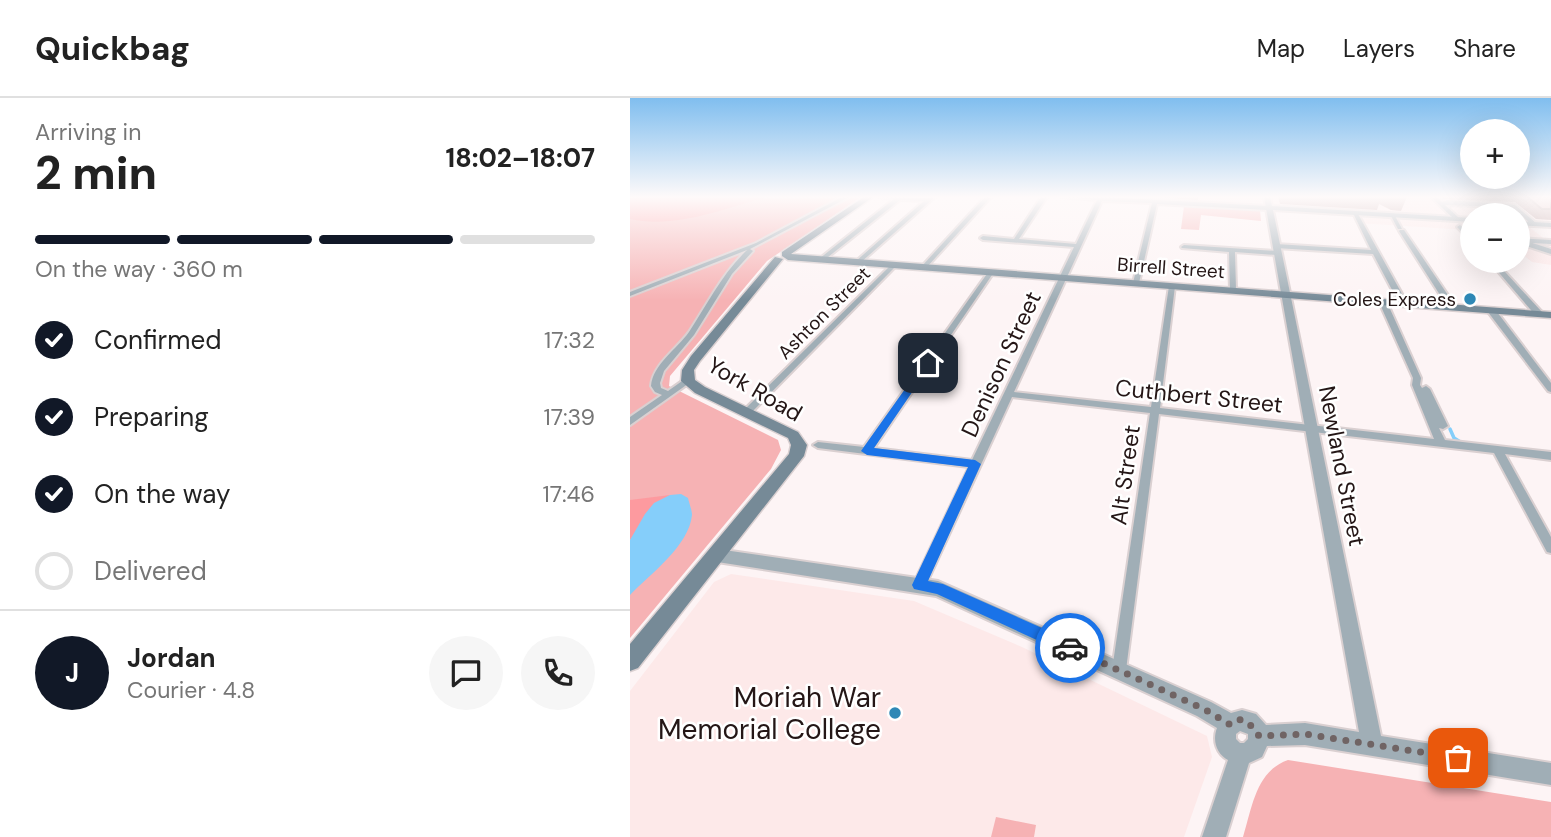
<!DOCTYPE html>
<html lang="en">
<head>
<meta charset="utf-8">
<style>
	:root { --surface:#fff; --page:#f6f6f6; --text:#222; --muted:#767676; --line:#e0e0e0; --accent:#111827 }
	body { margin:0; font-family:"DM Sans",sans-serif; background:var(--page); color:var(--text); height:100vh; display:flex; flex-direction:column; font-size:26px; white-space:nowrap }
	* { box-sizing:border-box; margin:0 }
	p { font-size:23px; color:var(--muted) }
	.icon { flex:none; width:38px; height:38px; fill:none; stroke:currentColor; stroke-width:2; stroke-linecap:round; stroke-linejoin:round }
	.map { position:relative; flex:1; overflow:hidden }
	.panel { display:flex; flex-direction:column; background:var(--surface); width:630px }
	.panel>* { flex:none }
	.fabs { position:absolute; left:830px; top:21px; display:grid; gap:14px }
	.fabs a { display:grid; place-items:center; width:70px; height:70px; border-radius:50%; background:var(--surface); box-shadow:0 7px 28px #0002; font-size:35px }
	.pin { position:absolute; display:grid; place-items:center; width:60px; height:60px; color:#fff; margin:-30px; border-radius:14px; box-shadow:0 4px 10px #0006 }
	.courier { position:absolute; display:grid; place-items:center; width:70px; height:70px; margin:-35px; border:5px solid #1a73e8; border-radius:50%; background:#fff; color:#222; box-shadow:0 2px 9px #0007 }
	.summary em { font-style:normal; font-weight:800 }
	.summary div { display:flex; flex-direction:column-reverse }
	.summary { display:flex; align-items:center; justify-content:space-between; height:119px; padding:0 35px }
	h1 { font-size:46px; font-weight:800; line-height:52px }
	.bar { display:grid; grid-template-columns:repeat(4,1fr); gap:10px 7px; align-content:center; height:84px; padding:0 35px }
	.bar i { height:9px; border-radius:5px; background:var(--line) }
	.bar .current { background:var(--accent) }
	.bar p { grid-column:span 4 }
	.line { display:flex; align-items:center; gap:18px; padding:0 35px; border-top:2px solid var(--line) }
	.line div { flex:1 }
	.round { display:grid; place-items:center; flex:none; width:74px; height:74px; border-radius:37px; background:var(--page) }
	ol { padding:0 35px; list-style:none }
	li { display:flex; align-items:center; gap:21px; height:77px }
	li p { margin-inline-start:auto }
	li .icon { padding:7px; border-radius:50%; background:var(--accent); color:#fff; stroke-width:4 }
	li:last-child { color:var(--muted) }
	li i { width:38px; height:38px; border:4px solid var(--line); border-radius:50% }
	header { display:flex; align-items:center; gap:42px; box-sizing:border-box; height:98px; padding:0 35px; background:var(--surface); border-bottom:2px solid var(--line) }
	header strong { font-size:33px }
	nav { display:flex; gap:38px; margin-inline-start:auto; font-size:24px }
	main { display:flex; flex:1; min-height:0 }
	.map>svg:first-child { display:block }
	.built { fill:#fde9e9 }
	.green { fill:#f6b2b4 }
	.forest { fill:#fd9a9f }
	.water { fill:#85cefa }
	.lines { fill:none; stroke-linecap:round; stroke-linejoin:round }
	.stream { stroke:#85cefa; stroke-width:3.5 }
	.minor-casing { stroke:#dad0d1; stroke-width:4 }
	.tertiary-casing { stroke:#dad0d1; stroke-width:4 }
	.secondary-casing { stroke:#dad0d1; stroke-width:3 }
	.minor { fill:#a0aeb6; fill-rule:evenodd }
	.tertiary { fill:#a0aeb6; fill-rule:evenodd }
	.secondary { fill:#768a97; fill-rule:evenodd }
	.wall { fill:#b69596 }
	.building { fill:#d4adae; stroke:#94797a; stroke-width:2 }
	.route { fill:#1a73e8 }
	.done { stroke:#706464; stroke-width:7; stroke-dasharray:0 12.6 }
	.poi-dot { fill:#2f88b6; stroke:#fff; stroke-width:2.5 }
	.labels { text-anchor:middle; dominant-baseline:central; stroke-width:5; stroke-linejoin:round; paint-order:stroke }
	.far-street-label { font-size:19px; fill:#241616; stroke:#fff }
	.far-poi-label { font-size:19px; fill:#241616; stroke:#fff; text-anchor:end }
	.street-label { font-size:23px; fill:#241616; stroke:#fff }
	.near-poi-label { font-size:28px; fill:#241616; stroke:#fff; text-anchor:end }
</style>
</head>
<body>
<header>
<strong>Quickbag</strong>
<nav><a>Map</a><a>Layers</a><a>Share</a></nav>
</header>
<main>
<section class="panel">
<div class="summary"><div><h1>2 min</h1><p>Arriving in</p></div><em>18:02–18:07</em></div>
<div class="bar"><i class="current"></i><i class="current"></i><i class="current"></i><i></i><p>On the way · 360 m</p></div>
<ol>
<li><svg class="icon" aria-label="check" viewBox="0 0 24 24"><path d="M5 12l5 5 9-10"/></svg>Confirmed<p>17:32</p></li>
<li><svg class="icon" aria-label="check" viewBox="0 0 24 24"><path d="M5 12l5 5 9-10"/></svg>Preparing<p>17:39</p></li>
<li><svg class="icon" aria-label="check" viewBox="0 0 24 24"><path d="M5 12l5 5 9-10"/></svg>On the way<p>17:46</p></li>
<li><i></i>Delivered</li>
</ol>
<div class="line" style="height:126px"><b class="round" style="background:var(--accent);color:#fff">J</b><div><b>Jordan</b><p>Courier · 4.8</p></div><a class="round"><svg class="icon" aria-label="chat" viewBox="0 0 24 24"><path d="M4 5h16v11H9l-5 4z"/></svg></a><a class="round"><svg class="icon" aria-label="phone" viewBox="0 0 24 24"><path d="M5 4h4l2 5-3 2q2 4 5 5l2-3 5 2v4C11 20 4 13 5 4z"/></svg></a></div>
</section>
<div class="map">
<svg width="921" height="739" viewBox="0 0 921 739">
	<rect width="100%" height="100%" fill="#fdf4f5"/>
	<!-- built -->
	<g class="built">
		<path d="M467 99H921V129L898 128 921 146V167L902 164 887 152V117H842V136L838 132 727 125 724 118 465 102Z"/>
		<path d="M101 476 284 503 392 549 577 638 582 659 554 739H0V593L84 484Z"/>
	</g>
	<!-- green -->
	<g class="green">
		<path d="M0 99H231L137 163 40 278 39 288 148 342 151 352 141 371 0 540Z"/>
		<path d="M554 108 630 112 631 123 571 117 569 132 551 131Z"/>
		<path d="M658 662 921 704V739H613C622 710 626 673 658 662Z"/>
		<path d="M366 719 406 727 404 739H361Z"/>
	</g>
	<!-- forest -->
	<g class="forest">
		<path d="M10 99H137C94 111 45 131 0 121V100Z"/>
		<path d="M40 397C16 410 15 421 0 442V402Z"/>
	</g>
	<!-- water -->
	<path class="water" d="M51 396 58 400C59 405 62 412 62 417 59 448 20 476 0 497V442L15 416 24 405 40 397Z"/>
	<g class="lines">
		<!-- stream -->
		<path class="stream" d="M820 331 824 340 832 345"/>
		<defs>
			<g id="minor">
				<path d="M212 99H219L120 151 123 153 102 176 64 237 34 273 30 285 31 290 38 293 55 281H61L62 283 0 327V319L32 297 25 294 21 288C23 266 47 251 59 234 78 205 92 176 117 152L0 198V194L126 145Z"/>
				<path d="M249 99 297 100 305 99 230 165 225 164 294 103 270 102 193 163H189V161L264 101Z"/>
				<path d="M355 99H361L296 170H292V168Z"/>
				<path d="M411 99H417L389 141 446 146 467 102 432 99H474L638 108 641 110 638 112 527 106 509 185 506 187 503 185 522 105 472 103 384 294 521 309 539 188 542 186 545 188 530 310 804 341 782 287 783 280 749 204 756 202 791 280 790 287 792 290 796 288 800 291 818 328 813 331 809 330 815 342 921 354V362L875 356 921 439V455L917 454 864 355 529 316 496 572 494 577 489 579 484 577 482 572 520 315 382 299 294 491 289 493 284 491 283 487 339 369 188 350 183 347 188 344 234 349 359 173 361 172 364 174 244 350 342 362 444 149 353 142 350 140 353 138 384 141Z"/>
				<path d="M801 99H807L812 104 818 102 885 107 907 126 902 127 882 109 815 107 830 121 825 122Z"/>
				<path d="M723 115 728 116 777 205 776 207 769 205 743 156 646 150 643 148 646 146 741 152Z"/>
				<path d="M760 116H764L772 131H768Z"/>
				<path d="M830 127 842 138V144L827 129Z"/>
				<path d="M770 132H774L826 209 825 211H819L769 133Z"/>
				<path d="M887 140 921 142V146L887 144Z"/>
				<path d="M554 147 647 153 650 155 647 157 605 154 606 192 603 194 600 192 599 154 552 150 551 149Z"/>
				<path d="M859 163H865L912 214V218H906Z"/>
				<path d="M262 166 267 167 119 317H113L111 315 113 313Z"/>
				<path d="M858 210H864L921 285V294L918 293 858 214Z"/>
			</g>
			<g id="tertiary">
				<path d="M634 99H640L642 108 842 120V124L643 112 751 638 921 665V687L675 647 637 648 632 659 619 665 596 739H572L598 662C587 656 582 643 587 630L567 618 306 498 81 463 79 458 81 453 87 451 308 483 581 604 601 615 612 612 626 616 636 627 675 625 729 634ZM610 633 618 636V641L614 645H610L606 641V636Z"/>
				<path d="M887 123 921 125V129L887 127Z"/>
				<path d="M887 140 921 151V156L887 145Z"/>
			</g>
			<g id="secondary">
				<path d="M234 99H243L161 156 921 214V220L158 162 152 158V154Z"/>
				<path d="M145 159 153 161 70 263 64 272 65 282 75 289 168 334 177 347 174 358 8 570 0 573V546L159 356 161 347 158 340 65 295 51 283 52 272 61 258Z"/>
			</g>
		</defs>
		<!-- minor casing -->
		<use href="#minor" class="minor-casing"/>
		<!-- tertiary casing -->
		<use href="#tertiary" class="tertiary-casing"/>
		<!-- secondary casing -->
		<use href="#secondary" class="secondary-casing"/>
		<!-- minor -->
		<use href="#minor" class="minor"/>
		<!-- tertiary -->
		<use href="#tertiary" class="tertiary"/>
		<!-- secondary -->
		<use href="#secondary" class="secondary"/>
	</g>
	<!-- wall -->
	<g class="wall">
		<path d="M522 99H568V102Z"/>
		<path d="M648 99H777L771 113 761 112 749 106 747 112 650 106Z"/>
		<path d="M811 99H921V122L906 121 885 104 813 101Z"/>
	</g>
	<!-- building -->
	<path class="building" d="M897 99H921V111H912Z"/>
	<!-- sky -->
	<linearGradient id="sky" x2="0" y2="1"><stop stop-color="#80beef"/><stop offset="0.49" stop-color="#fefafa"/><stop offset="1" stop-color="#fefafa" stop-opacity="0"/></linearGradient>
	<rect width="921" height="202" fill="url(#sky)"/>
	<!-- route -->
	<path class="route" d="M295 263 302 265 244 350 345 362 351 366 298 483 313 486 446 545 448 550 446 555 440 557 435 555 307 496 284 491 282 487 338 369 237 357 231 353Z"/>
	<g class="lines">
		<!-- done -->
		<path class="done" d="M440 550 574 611 599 626 607 621 618 624 629 638 675 636 828 660"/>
	</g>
	<!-- markers -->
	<g class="poi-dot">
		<circle cx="840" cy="201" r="7"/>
		<circle cx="265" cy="615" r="7"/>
	</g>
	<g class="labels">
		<!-- far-street labels -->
		<g class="far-street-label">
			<text transform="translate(541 170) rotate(4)">Birrell Street</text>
			<text transform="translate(194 215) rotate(-45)">Ashton Street</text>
		</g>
		<!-- far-poi labels -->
		<g class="far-poi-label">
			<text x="826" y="201">Coles Express</text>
		</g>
		<!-- street labels -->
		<g class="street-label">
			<text transform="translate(371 266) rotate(-65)">Denison Street</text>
			<text transform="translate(125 291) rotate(30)">York Road</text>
			<text transform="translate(569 298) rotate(6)">Cuthbert Street</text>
			<text transform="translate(712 368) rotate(79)">Newland Street</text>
			<text transform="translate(495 377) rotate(-82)">Alt Street</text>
		</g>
		<!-- near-poi labels -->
		<g class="near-poi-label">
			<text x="251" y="599">Moriah War<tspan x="251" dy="32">Memorial College</tspan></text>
		</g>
	</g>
</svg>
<div class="fabs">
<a>+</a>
<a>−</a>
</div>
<div class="pin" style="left:828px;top:660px;background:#ea580c"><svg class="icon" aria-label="bag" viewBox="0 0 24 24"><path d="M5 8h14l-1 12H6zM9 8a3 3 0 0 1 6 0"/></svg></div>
<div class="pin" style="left:298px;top:265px;background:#1f2937"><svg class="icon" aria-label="home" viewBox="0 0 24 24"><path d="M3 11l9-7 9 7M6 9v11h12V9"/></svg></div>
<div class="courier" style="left:440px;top:550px"><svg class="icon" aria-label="car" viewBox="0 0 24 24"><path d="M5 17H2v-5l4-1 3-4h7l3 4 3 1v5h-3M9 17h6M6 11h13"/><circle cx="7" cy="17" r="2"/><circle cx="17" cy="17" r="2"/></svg></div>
</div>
</main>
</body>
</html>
